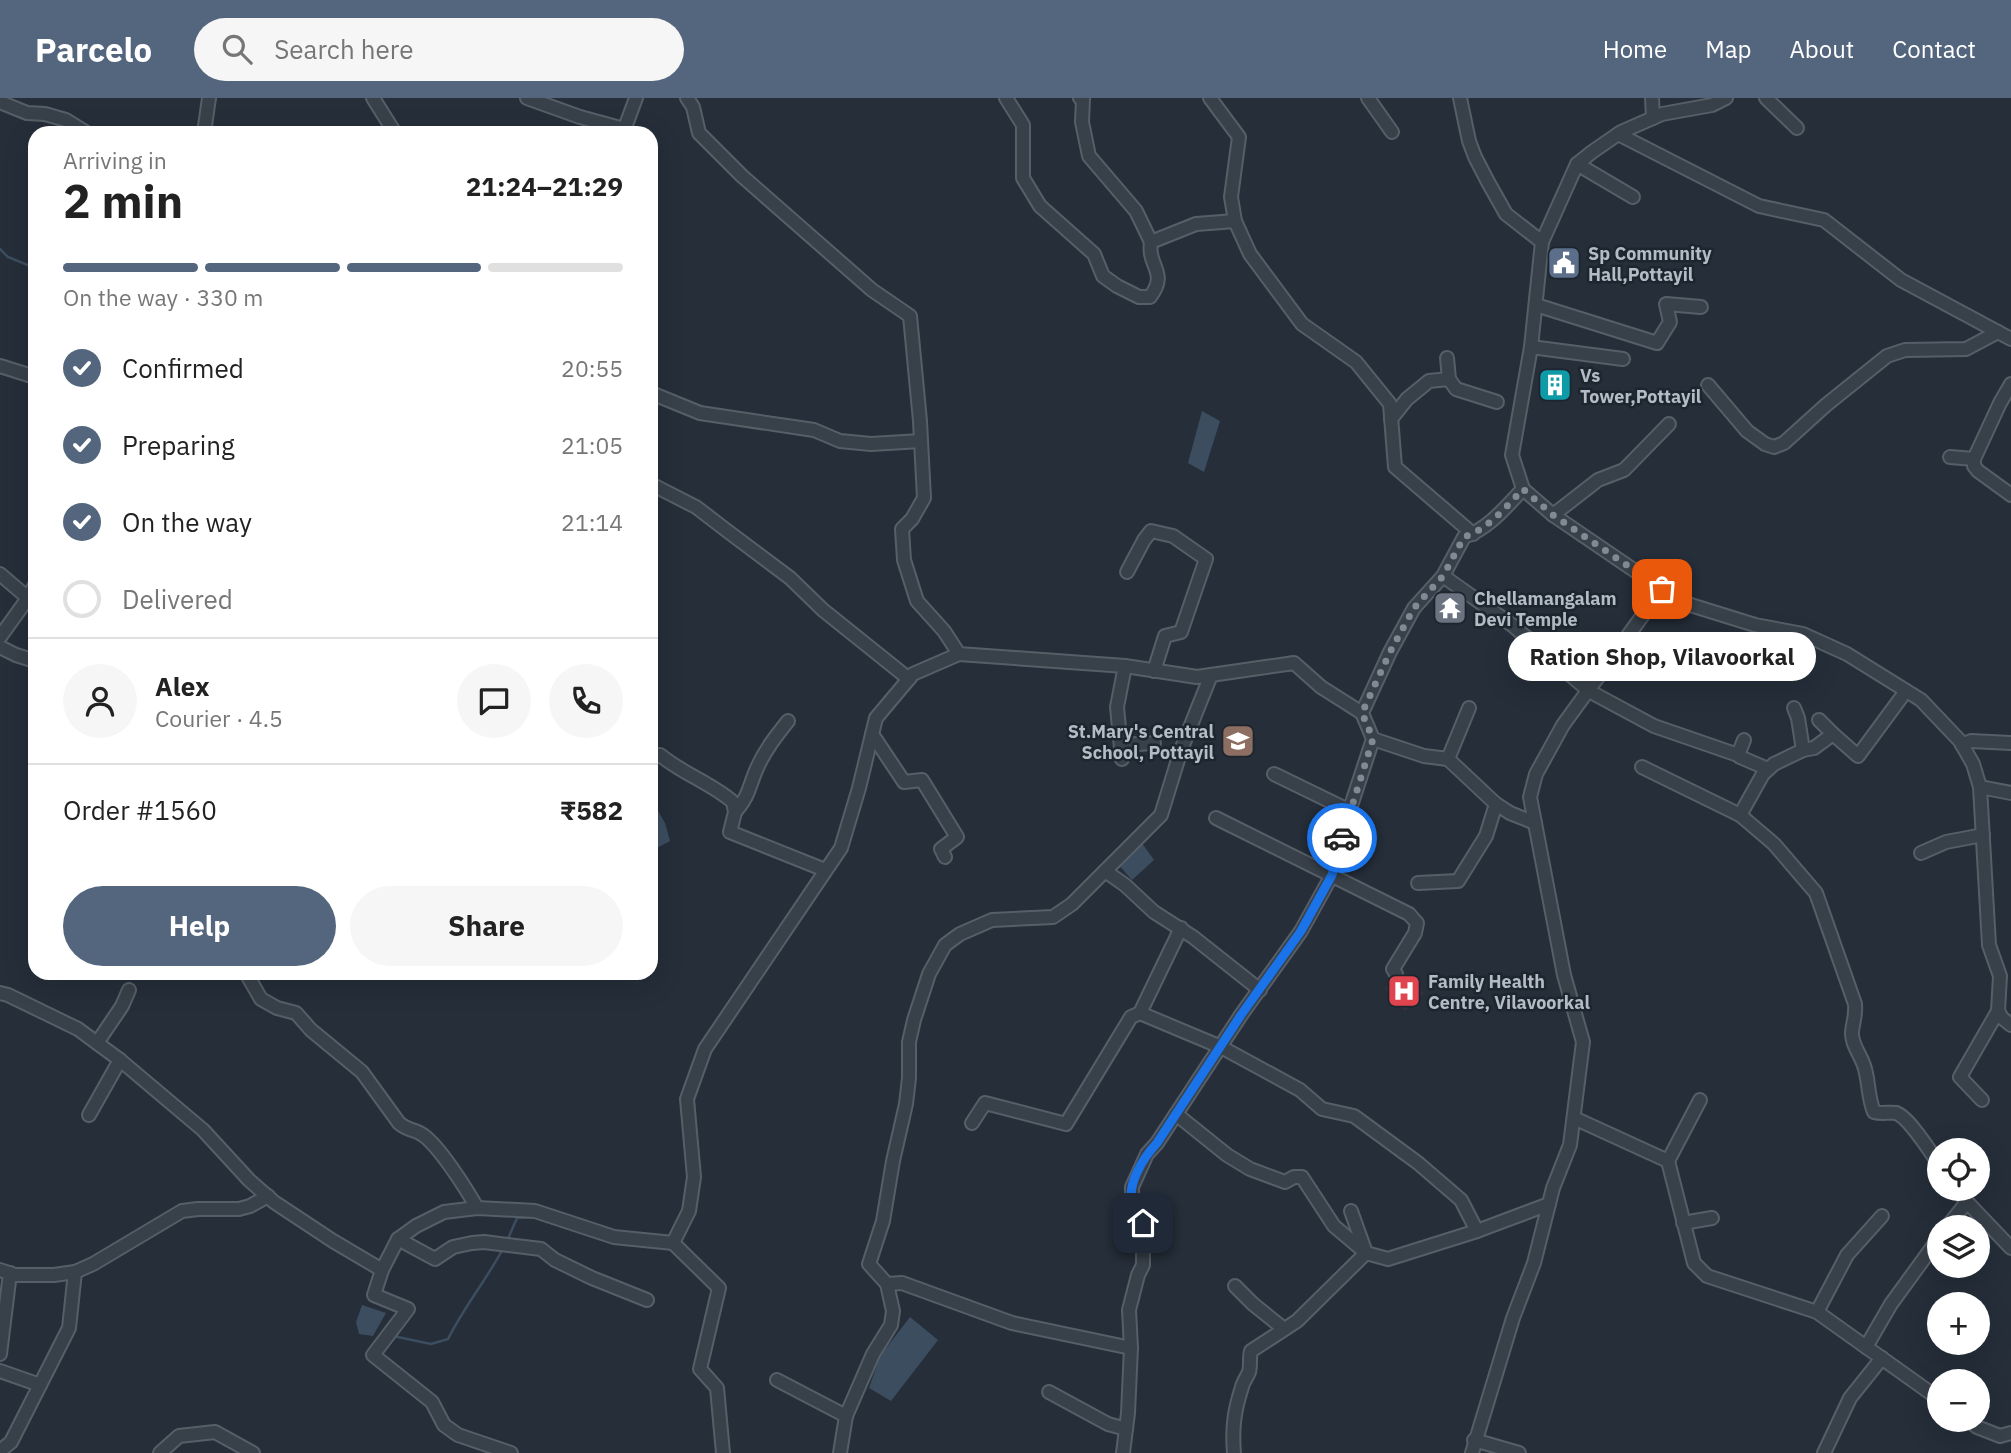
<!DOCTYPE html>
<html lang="en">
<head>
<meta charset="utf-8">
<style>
	:root { --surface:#fff; --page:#f6f6f6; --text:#222; --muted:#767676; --line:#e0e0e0; --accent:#54667d }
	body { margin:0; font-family:"IBM Plex Sans",sans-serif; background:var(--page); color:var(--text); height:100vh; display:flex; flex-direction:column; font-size:26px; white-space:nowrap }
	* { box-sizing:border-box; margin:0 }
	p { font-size:23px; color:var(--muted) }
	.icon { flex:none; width:38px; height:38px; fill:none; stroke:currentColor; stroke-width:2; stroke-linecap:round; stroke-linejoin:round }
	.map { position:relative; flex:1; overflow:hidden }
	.side { position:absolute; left:28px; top:28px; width:630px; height:854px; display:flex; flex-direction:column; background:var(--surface); border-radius:21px; box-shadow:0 7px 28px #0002 }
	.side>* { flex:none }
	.controls { position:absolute; left:1927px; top:1040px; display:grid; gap:14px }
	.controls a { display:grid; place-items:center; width:63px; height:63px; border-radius:50%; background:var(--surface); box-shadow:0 7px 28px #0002; font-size:35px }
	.pin { position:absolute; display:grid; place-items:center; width:60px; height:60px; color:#fff; margin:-30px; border-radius:14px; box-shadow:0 4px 10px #0006 }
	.courier { position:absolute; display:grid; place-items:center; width:70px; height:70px; margin:-35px; border:5px solid #1a73e8; border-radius:50%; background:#fff; color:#222; box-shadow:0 2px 9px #0007 }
	.bubble { position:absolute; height:49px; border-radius:24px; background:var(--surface); box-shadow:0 7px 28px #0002; font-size:23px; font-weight:700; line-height:49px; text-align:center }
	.head em { font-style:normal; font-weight:700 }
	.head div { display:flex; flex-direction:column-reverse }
	.head { display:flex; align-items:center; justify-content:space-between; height:119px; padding:0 35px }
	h1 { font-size:46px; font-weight:700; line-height:52px }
	.bar { display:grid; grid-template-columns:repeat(4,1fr); gap:10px 7px; align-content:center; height:84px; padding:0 35px }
	.bar i { height:9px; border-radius:5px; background:var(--line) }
	.bar .active { background:var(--accent) }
	.bar p { grid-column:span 4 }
	.line { display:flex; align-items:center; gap:18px; padding:0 35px; border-top:2px solid var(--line) }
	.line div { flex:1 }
	.round { display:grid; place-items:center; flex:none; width:74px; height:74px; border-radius:37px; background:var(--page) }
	ol { padding:0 35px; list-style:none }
	li { display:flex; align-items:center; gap:21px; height:77px }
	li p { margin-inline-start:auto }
	li .icon { padding:7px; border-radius:50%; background:var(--accent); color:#fff; stroke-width:4 }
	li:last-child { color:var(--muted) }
	li i { width:38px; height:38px; border:4px solid var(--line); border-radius:50% }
	.cta { display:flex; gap:14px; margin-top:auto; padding:14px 35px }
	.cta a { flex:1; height:80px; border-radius:42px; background:var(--accent); color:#fff; font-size:28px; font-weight:700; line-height:80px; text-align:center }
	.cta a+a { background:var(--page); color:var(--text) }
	header { display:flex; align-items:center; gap:42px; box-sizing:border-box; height:98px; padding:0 35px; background:var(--accent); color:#fff }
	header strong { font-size:33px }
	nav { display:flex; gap:38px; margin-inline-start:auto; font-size:24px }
	.search { width:490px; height:63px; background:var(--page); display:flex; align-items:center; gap:18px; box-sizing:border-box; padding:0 24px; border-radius:38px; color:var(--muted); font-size:26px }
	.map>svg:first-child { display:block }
	.medical { fill:#33323e }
	.water { fill:#3c4d60 }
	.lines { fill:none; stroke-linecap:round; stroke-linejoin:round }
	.stream { stroke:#3c4d60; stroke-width:2.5 }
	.minor-casing { stroke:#565e67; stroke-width:16 }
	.minor { stroke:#384049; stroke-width:12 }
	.done { stroke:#818a94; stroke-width:7; stroke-dasharray:0 12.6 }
	.route { stroke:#1a73e8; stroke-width:9 }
	.labels { text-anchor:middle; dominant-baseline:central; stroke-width:5; stroke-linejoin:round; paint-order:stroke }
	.poi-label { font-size:18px; font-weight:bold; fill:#b3bbc5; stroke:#1d252e; text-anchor:start }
</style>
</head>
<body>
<header>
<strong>Parcelo</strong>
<div class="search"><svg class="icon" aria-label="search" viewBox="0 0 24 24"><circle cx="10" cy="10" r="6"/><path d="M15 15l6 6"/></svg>Search here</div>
<nav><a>Home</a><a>Map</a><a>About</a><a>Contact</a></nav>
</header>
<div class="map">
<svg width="2011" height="1355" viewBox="0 0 2011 1355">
	<rect width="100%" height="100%" fill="#252e39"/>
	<!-- medical -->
	<path class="medical" d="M1403 873 1424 895 1405 913 1385 891Z"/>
	<!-- water -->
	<g class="water">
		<path d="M1202 313 1220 323 1204 374 1188 365Z"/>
		<path d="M651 710 657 711 665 725 670 743 651 753Z"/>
		<path d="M1141 744 1154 762 1132 782 1117 765Z"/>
		<path d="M362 1207 386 1215 373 1238 359 1236 356 1224Z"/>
		<path d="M910 1219 938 1242 891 1303 869 1290 880 1258Z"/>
	</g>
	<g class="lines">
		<!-- stream -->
		<g class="stream">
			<path d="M0 151 8 159 35 170"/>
			<path d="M507 1143 517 1120 533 1119"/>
			<path d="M393 1238 431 1246 448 1241C464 1209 487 1181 504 1149"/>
		</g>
		<defs>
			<g id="minor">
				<path d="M373 0 395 35"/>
				<path d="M527 0 580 19 624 31"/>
				<path d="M687 0 693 9 699 35 742 78 872 192 910 218 920 323 924 400 912 421 902 431 904 462 917 503 944 533 959 556 1125 568 1197 579 1294 565 1321 589 1362 615"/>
				<path d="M1006 0 1023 27V80L1040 108 1094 156 1103 178 1117 188 1139 199H1150C1169 174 1147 169 1151 144"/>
				<path d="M1080 0 1083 1 1082 24 1089 58 1136 113 1151 144 1196 126 1235 123 1250 156 1302 226 1356 264 1390 306 1395 369 1473 436"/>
				<path d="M1210 0 1239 39 1231 99 1235 123"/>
				<path d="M1368 0 1392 34"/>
				<path d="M1460 0 1469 43 1475 59 1488 84 1506 116 1542 144"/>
				<path d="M1652 0 1653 20"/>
				<path d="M1766 0 1797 30"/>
				<path d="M0 4 27 15 45 16 66 22 87 35"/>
				<path d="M204 35 209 0"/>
				<path d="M623 35 636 0"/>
				<path d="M1618 36 1759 108 1824 122 1901 182 2011 241"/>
				<path d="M1577 66 1633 99"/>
				<path d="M1536 207 1657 245 1670 224 1666 206 1701 209"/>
				<path d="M1531 249 1623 261"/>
				<path d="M1447 260 1449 281 1456 291 1497 304"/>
				<path d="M0 268 35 279"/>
				<path d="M2011 286 2000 305 1974 361V368L1978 373 2011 397"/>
				<path d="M1708 287 1747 333 1765 346 1774 349 1784 345 1826 307 1887 258 1905 252 1966 251 1998 234"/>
				<path d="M651 295 700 315 814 332 840 343 871 346 921 343"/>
				<path d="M1391 321 1407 301 1429 283 1449 281"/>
				<path d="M1950 359 1974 361"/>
				<path d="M651 386 696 409 726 432 790 480 823 512 909 581"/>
				<path d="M1553 417 1598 382 1624 372 1669 326"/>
				<path d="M1127 474 1144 442 1151 433 1173 438 1206 461 1181 534 1165 538 1154 573"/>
				<path d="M0 476 28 500"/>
				<path d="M1443 478 1512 527 1589 593 1654 628 1738 657"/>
				<path d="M1644 479 1681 504 1755 527 1803 536 1847 556 1921 602 1960 643 1973 666 1980 689 1989 847 2000 878 1998 913 2002 920 2011 927"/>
				<path d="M0 539 28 500 35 487"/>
				<path d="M0 549 16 557 35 563"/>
				<path d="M1469 610 1448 661 1496 706 1510 715 1535 725"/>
				<path d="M1794 610 1798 620 1803 652"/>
				<path d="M1819 622 1833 636"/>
				<path d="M872 636 904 684 922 682 957 739 941 751 945 759"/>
				<path d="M1373 641 1424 658 1448 661"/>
				<path d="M1744 642 1738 657 1740 659 1768 671"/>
				<path d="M1121 647 1154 645"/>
				<path d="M1962 647 1971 643 2011 645"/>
				<path d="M651 658 660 657C683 676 711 685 733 704L735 714 730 734 825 772"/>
				<path d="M1122 661 1117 609 1125 568"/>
				<path d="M1642 669 1740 717 1763 676 1774 666 1803 652 1814 650 1833 636 1858 658 1906 593"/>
				<path d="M1274 676 1350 713"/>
				<path d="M1980 689 2011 695"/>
				<path d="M735 714C749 699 749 688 757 670 765 652 776 638 788 623"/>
				<path d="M1740 717 1774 746 1816 795 1855 906C1856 919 1853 923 1852 934 1851 947 1862 958 1865 971 1869 985 1868 1000 1874 1014 1881 1016 1889 1014 1896 1015 1909 1019 1931 1055 1939 1066"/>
				<path d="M1216 720 1409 816 1417 825 1415 835 1393 871 1396 876"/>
				<path d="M1921 755 1946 744 1983 737"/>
				<path d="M1105 773 1161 717 1181 652 1211 577"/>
				<path d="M1418 785 1458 783 1486 738 1496 706"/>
				<path d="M246 875 261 901 277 910 296 915 311 932 362 974 399 1025C408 1033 415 1031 423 1037 440 1049 467 1092 477 1110"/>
				<path d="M0 895 8 897 78 931 120 962 203 1032 249 1082 274 1104 333 1143 382 1172 398 1141 416 1128 444 1114 477 1110 535 1113 614 1139 673 1145 689 1113 694 1079 687 1001 705 951 841 750 859 690 876 620 913 576 959 556"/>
				<path d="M1140 915 1221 949 1300 992 1322 1011 1354 1018 1418 1065 1461 1102 1477 1133 1549 1106"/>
				<path d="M97 945 122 908 129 892"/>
				<path d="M1982 1002 1960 979 1998 913"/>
				<path d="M1176 1016 1227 1057 1250 1071 1285 1084 1294 1079H1302L1334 1128 1366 1155 1388 1161 1477 1133"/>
				<path d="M89 1017 120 962"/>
				<path d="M1574 1020 1668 1063 1694 1165 1707 1178 1817 1214 1939 1301"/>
				<path d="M972 1025 985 1005 1066 1026 1131 919 1140 915 1181 830"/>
				<path d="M1668 1063 1700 1002"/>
				<path d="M1956 1090 1967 1104 2011 1150"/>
				<path d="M1683 1125 1712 1120"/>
				<path d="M1947 1129 1967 1104"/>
				<path d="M398 1141 435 1161 453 1149 472 1145 484 1144 541 1151 555 1162 592 1180 647 1202"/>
				<path d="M673 1145 719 1190 700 1271 717 1290 723 1355"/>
				<path d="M0 1172 15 1177H54L75 1174 93 1166 182 1113 198 1111H239L250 1108 268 1098"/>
				<path d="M382 1172 374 1197 408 1211 373 1257 432 1304 444 1327 458 1337 511 1355"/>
				<path d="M887 1186 902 1185 1012 1225 1131 1250"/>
				<path d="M1235 1188 1253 1206 1284 1231"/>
				<path d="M1817 1214 1847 1157 1882 1118"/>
				<path d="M1866 1249 1891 1206 1939 1140"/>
				<path d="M0 1256 10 1175"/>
				<path d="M0 1273 40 1287"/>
				<path d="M777 1282 846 1318 840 1355"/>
				<path d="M1049 1294 1108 1326 1126 1331"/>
				<path d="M846 1318 873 1256 891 1227 893 1213 887 1186 869 1166 883 1123 893 1063 906 1006 909 980V944L914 922 929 876 945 847 960 836 992 822 1053 819 1072 806 1105 773 1125 787 1154 814 1193 839 1260 892"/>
				<path d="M1967 1321 1977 1329 2000 1338 2011 1335"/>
				<path d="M1474 1342 1519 1355"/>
				<path d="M0 1353 11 1344 69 1230 75 1174"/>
				<path d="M160 1355 179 1338 215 1334 253 1355"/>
				<path d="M1123 1355 1128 1315 1131 1250 1129 1212 1138 1177 1143 1167V1125L1132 1105V1089L1147 1056 1157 1045 1241 917 1301 833 1332 777 1343 732 1373 641 1362 615 1390 554 1414 510 1443 478 1464 439C1488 431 1506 409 1523 391"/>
				<path d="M1234 1355C1232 1331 1234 1313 1242 1289 1243 1284 1247 1279 1249 1274 1251 1267 1249 1260 1251 1253L1297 1223 1366 1155 1351 1113"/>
				<path d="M1472 1355 1513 1220 1534 1165 1553 1090 1570 1047 1583 944 1564 877 1530 699 1536 676 1563 627 1643 517 1648 495 1644 479 1553 417 1523 391 1512 357 1531 249 1542 144 1577 66 1592 54 1621 34 1662 16 1712 7 1726 0"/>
				<path d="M1824 1355 1850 1300 1882 1260"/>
			</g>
		</defs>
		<!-- minor casing -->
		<use href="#minor" class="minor-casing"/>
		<!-- minor -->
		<use href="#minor" class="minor"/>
	</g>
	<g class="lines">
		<!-- done -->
		<path class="done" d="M1342 740 1373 641 1362 615 1390 554 1414 510 1443 478 1464 439C1488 431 1506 409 1523 391L1553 417 1662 491"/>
		<!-- route -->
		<path class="route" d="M1143 1125C1140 1119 1134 1112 1132 1105 1127 1085 1144 1059 1157 1045L1241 917 1301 833 1332 777 1342 740"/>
	</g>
	<!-- icons -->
	<defs>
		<symbol id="civic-square" viewBox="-11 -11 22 22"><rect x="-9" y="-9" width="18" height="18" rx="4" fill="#5c6f8a" stroke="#1d252e"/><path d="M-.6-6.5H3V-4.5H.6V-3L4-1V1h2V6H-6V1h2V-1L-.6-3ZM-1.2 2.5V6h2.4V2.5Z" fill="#fff"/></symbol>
		<symbol id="building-square" viewBox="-11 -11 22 22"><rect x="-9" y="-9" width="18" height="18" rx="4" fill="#0f9aa8" stroke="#1d252e"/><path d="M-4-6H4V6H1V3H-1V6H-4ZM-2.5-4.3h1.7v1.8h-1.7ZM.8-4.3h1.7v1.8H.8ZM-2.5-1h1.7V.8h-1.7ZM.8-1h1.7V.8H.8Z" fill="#fff"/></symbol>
		<symbol id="temple-square" viewBox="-11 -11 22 22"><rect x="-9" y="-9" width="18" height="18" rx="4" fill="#6b7280" stroke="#1d252e"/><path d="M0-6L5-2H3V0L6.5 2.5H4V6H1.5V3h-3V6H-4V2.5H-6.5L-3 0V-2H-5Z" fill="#fff"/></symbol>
		<symbol id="school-square" viewBox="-11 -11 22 22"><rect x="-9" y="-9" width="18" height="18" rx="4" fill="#8d6e63" stroke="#1d252e"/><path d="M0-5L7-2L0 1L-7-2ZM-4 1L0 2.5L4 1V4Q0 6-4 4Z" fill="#fff"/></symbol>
		<symbol id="hospital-square" viewBox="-11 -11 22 22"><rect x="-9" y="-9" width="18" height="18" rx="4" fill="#e0444e" stroke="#1d252e"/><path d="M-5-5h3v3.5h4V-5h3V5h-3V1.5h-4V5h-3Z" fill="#fff"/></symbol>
	</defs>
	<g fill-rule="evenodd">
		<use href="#civic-square" x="1545" y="146" width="38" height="38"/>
		<use href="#building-square" x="1536" y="268" width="38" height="38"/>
		<use href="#temple-square" x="1431" y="491" width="38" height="38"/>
		<use href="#school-square" x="1219" y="624" width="38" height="38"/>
		<use href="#hospital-square" x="1385" y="874" width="38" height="38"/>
	</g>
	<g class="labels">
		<!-- poi labels -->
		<g class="poi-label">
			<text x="1588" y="155">Sp Community<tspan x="1588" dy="21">Hall,Pottayil</tspan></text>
			<text x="1580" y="277">Vs<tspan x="1580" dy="21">Tower,Pottayil</tspan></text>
			<text x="1474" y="500">Chellamangalam<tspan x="1474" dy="21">Devi Temple</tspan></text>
			<text x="1214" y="633" text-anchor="end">St.Mary's Central<tspan x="1214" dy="21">School, Pottayil</tspan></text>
			<text x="1428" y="883">Family Health<tspan x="1428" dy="21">Centre, Vilavoorkal</tspan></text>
		</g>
	</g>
</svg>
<div class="controls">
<a><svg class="icon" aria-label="locate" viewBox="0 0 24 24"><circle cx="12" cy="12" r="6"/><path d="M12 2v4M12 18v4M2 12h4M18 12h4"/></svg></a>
<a><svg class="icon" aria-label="layers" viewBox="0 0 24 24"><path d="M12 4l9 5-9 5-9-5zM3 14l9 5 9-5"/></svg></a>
<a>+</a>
<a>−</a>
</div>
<div class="pin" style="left:1662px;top:491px;background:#ea580c"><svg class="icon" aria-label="bag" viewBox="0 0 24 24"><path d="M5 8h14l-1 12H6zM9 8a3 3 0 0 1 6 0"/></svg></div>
<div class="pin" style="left:1143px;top:1125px;background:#1f2937"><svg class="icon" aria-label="home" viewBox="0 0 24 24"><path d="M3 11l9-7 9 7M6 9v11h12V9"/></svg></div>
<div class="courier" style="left:1342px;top:740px"><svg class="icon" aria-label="car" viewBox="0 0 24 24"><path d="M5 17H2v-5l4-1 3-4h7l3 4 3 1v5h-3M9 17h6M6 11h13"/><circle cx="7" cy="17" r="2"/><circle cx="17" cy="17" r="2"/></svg></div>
<div class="bubble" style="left:1508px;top:534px;width:308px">Ration Shop, Vilavoorkal</div>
<section class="side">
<div class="head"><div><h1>2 min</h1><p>Arriving in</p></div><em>21:24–21:29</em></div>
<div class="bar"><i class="active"></i><i class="active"></i><i class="active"></i><i></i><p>On the way · 330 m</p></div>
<ol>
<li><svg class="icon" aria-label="check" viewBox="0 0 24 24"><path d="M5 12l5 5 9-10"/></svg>Confirmed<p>20:55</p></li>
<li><svg class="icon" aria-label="check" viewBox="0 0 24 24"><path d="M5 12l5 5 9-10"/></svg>Preparing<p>21:05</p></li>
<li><svg class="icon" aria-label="check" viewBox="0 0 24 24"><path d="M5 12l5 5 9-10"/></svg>On the way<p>21:14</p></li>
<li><i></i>Delivered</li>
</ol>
<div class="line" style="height:126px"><a class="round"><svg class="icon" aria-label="person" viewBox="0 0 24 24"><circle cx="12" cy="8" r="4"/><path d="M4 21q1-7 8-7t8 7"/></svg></a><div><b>Alex</b><p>Courier · 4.5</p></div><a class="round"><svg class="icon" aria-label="chat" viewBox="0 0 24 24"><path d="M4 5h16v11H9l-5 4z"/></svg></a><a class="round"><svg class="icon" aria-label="phone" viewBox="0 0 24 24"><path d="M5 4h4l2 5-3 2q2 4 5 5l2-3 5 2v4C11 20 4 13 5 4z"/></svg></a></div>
<div class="line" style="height:91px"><div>Order #1560</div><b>₹582</b></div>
<div class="cta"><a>Help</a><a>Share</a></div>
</section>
</div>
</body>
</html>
